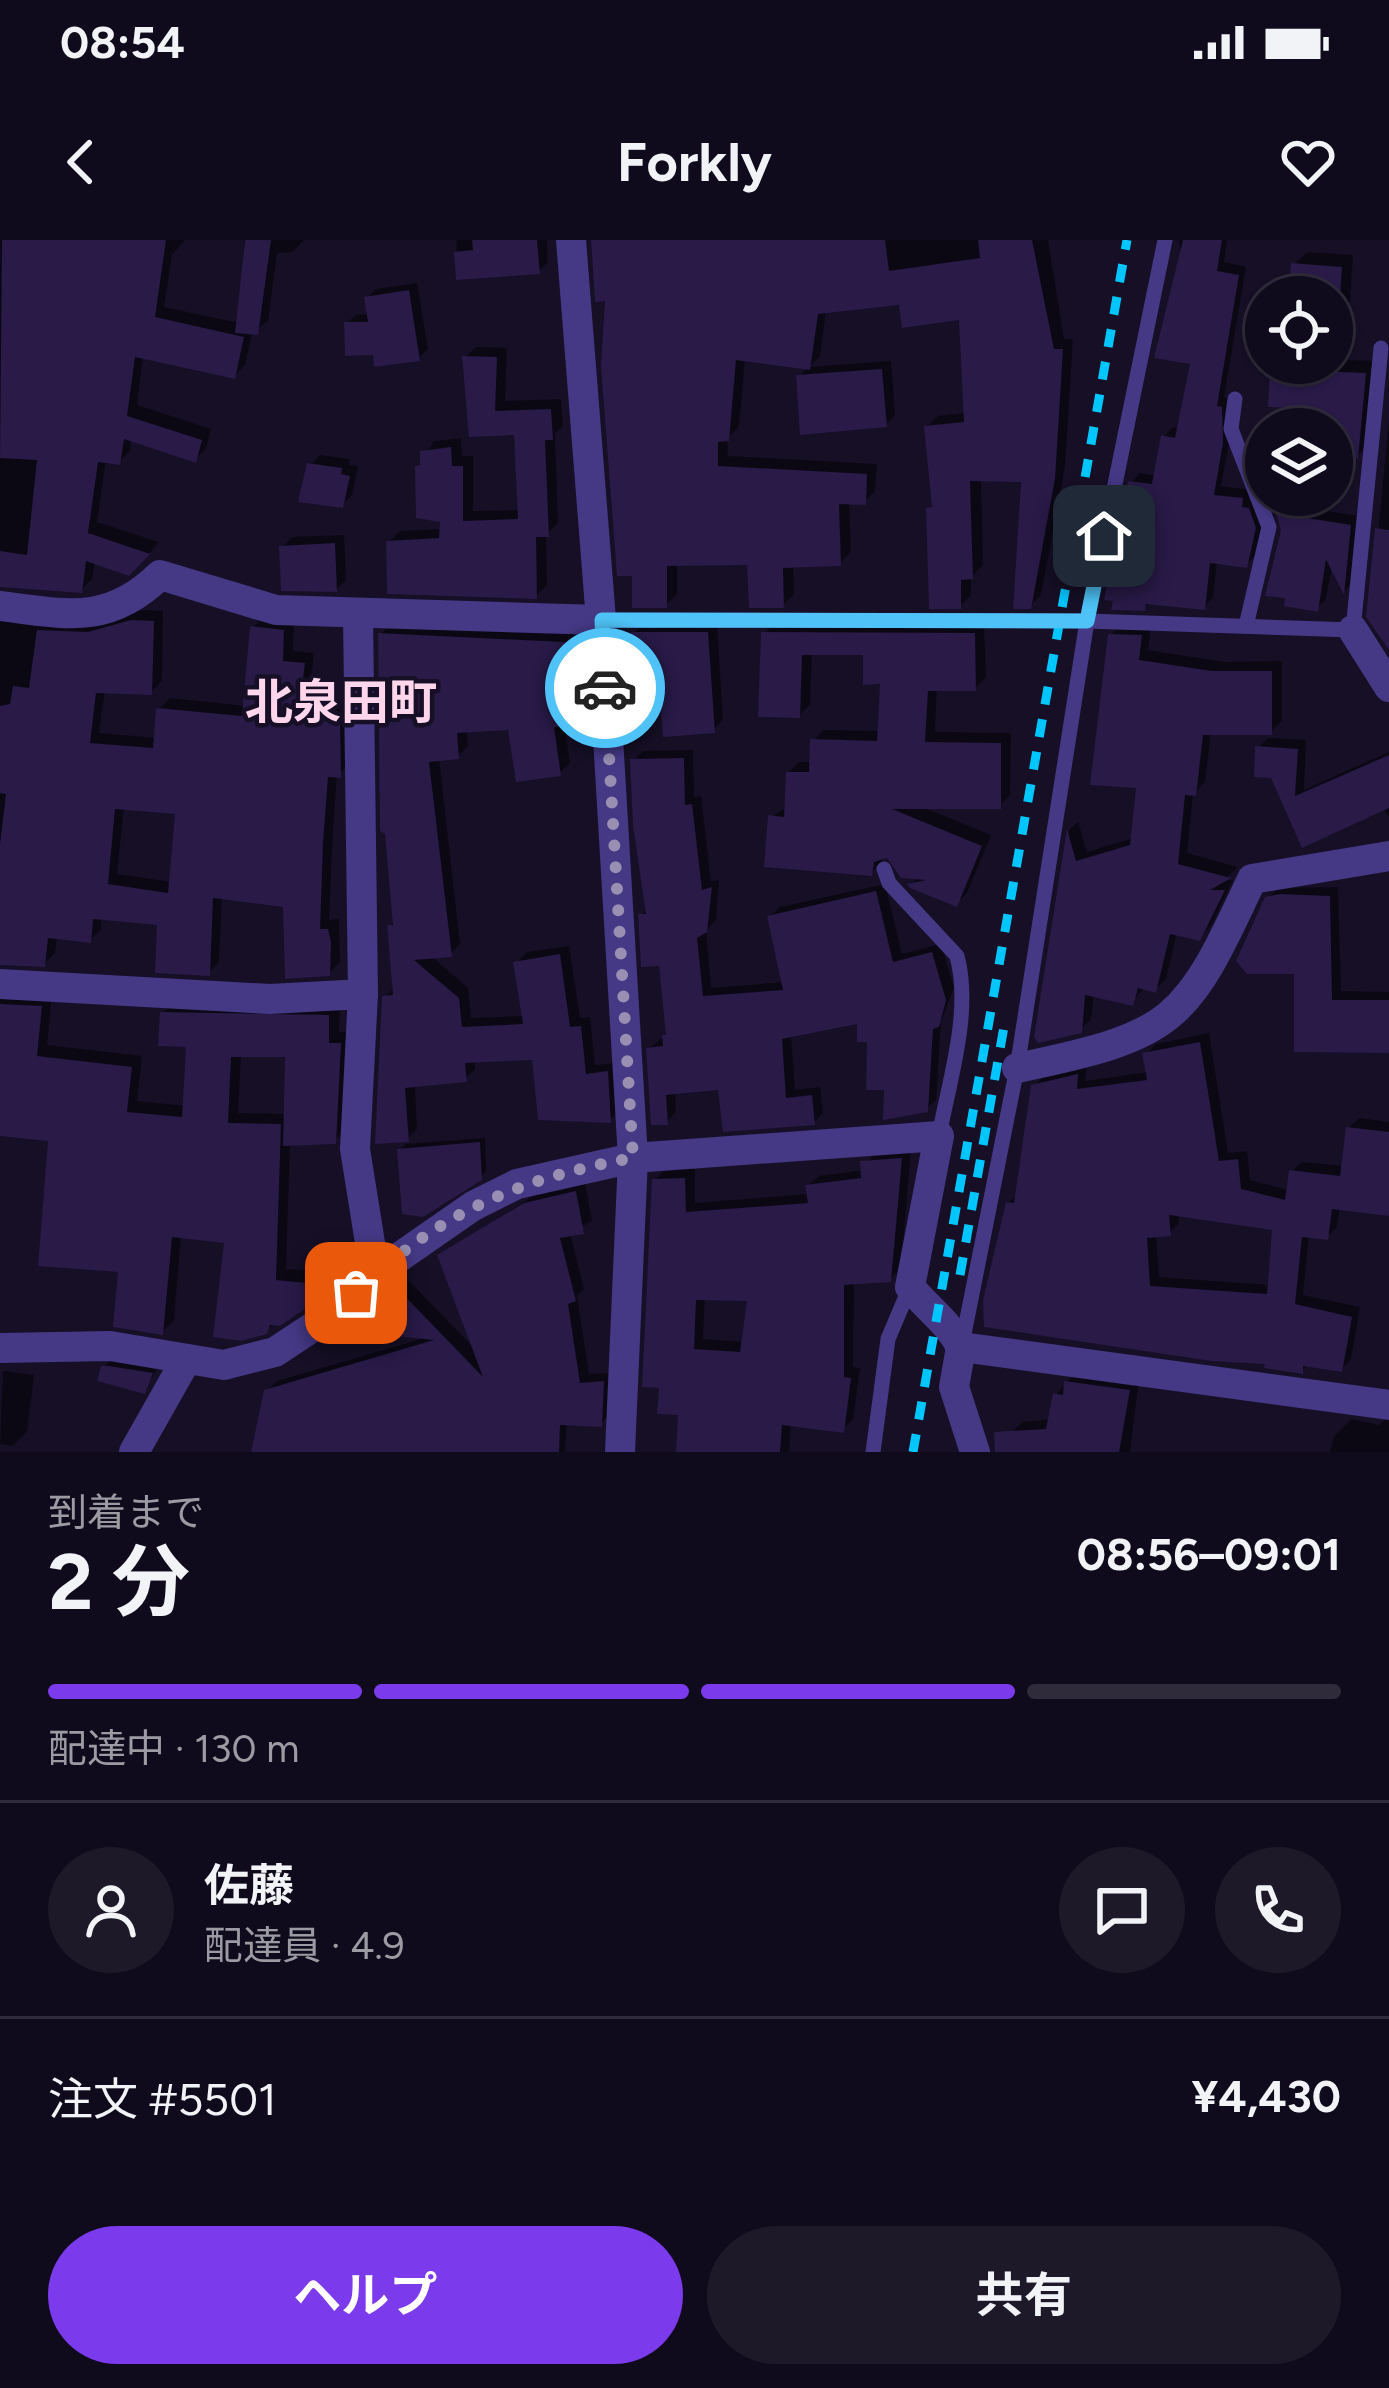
<!DOCTYPE html>
<html lang="ja">
<head>
<meta charset="utf-8">
<style>
	:root { --surface:#100b1c; --page:#1e1929; --text:#f1f3f6; --muted:#9c9ba3; --line:#302b3b; --accent:#7c3aed }
	body { margin:0; font-family:Figtree,"Noto Sans JP",sans-serif; background:var(--page); color:var(--text); height:100vh; display:flex; flex-direction:column; font-size:45px; white-space:nowrap }
	* { box-sizing:border-box; margin:0 }
	p { font-size:39px; color:var(--muted) }
	.icon { flex:none; width:66px; height:66px; fill:none; stroke:currentColor; stroke-width:2; stroke-linecap:round; stroke-linejoin:round }
	.map { position:relative; height:1212px; overflow:hidden }
	.drawer { display:flex; flex-direction:column; background:var(--surface); flex:1 }
	.drawer>* { flex:none }
	.tools { position:absolute; left:1245px; top:36px; display:grid; gap:24px }
	.tools a { display:grid; place-items:center; width:108px; height:108px; border-radius:50%; background:var(--surface); box-shadow:0 3px 9px #0004,0 0 0 3px var(--line); font-size:60px }
	.pin { position:absolute; display:grid; place-items:center; width:102px; height:102px; color:#fff; margin:-51px; border-radius:24px; box-shadow:0 6px 18px #0006 }
	.courier { position:absolute; display:grid; place-items:center; width:120px; height:120px; margin:-60px; border:9px solid #4fc3f7; border-radius:50%; background:#fff; color:#222; box-shadow:0 3px 15px #0007 }
	.head em { font-style:normal; font-weight:700 }
	.head div { display:flex; flex-direction:column-reverse }
	.head { display:flex; align-items:center; justify-content:space-between; height:204px; padding:0 48px }
	h1 { font-size:78px; font-weight:700; line-height:90px }
	.bar { display:grid; grid-template-columns:repeat(4,1fr); gap:18px 12px; align-content:center; height:144px; padding:0 48px }
	.bar i { height:15px; border-radius:9px; background:var(--line) }
	.bar .on { background:var(--accent) }
	.bar p { grid-column:span 4 }
	.line { display:flex; align-items:center; gap:30px; padding:0 48px; border-top:3px solid var(--line) }
	.line div { flex:1 }
	.round { display:grid; place-items:center; flex:none; width:126px; height:126px; border-radius:63px; background:var(--page) }
	.action { display:flex; gap:24px; margin-top:auto; padding:24px 48px }
	.action a { flex:1; height:138px; border-radius:72px; background:var(--accent); color:#fff; font-size:48px; font-weight:700; line-height:138px; text-align:center }
	.action a+a { background:var(--page); color:var(--text) }
	.status { display:flex; justify-content:space-between; align-items:center; height:84px; padding:0 60px; background:var(--surface); direction:ltr }
	.status svg { height:33px; fill:currentColor }
	header { display:flex; justify-content:space-between; align-items:center; height:156px; padding:0 48px; background:var(--surface); font-size:54px; font-weight:700 }
	.map>svg:first-child { display:block }
	.shadow { fill:#0007; fill-rule:evenodd }
	.building { fill:#291a48; fill-rule:evenodd }
	.lines { fill:none; stroke-linecap:round; stroke-linejoin:round }
	.service { stroke:#453986; stroke-width:15 }
	.minor { stroke:#453986; stroke-width:30 }
	.tertiary { stroke:#453986; stroke-width:30 }
	.rail { stroke:#00c6ff; stroke-width:9; stroke-dasharray:18 15; stroke-linecap:butt }
	.done { stroke:#988fb3; stroke-width:12; stroke-dasharray:0 21.6 }
	.route { stroke:#4fc3f7; stroke-width:15 }
	.labels { text-anchor:middle; dominant-baseline:central; stroke-width:9; stroke-linejoin:round; paint-order:stroke }
	.quarter-label { font-size:48px; font-weight:bold; fill:#ffd6eb; stroke:#160f26 }
</style>
</head>
<body>
<div class="status"><b>08:54</b><svg viewBox="0 0 49 12"><path d="M0 12V9h3v3zM5 12V6h3v6zM10 12V3h3v9zM15 12V0h3v12zM26 1h20v11H26zM47 4h2v5h-2z"/></svg></div>
<header><svg class="icon" aria-label="back" viewBox="0 0 24 24"><path d="M15 5l-7 7 7 7"/></svg>Forkly<svg class="icon" aria-label="heart" viewBox="0 0 24 24"><path d="M12 20l-8-8c-3-5 5-10 8-4 3-6 11-1 8 4z"/></svg></header>
<div class="map">
<svg width="1389" height="1212" viewBox="0 0 1389 1212">
	<rect width="100%" height="100%" fill="#160f26"/>
	<!-- shadow -->
	<g class="shadow">
		<path d="M0 0H185L172 15 164 67 239 83 244 0H304L293 12 277 13 268 81 252 92 245 125 234 136 143 116 137 165 211 189 206 209 195 219 131 199 130 211 119 222 106 220 97 282 159 302 146 317 95 321 92 339 81 350 0 344Z"/>
		<path d="M456 0H547L548 22 539 31 459 37Z"/>
		<path d="M593 0H1048L1064 99H1073L1065 226 1041 355 1030 366 1024 239 981 238 983 325 971 338V355L960 366 929 269 934 264 927 187 938 176 966 173 961 77 902 62 826 70 820 116 809 127 891 121 895 175 886 184 799 136 808 127 745 118 739 187 727 198 728 216 877 224 875 251 864 262H849L851 312 840 323 793 325 794 354 783 365 750 322 677 323V354L666 365Z"/>
		<path d="M1179 0H1227L1224 22 1246 27 1224 157 1230 158 1231 192 1221 246 1250 250 1249 259 1258 260 1264 277 1255 315 1246 325 1217 321 1213 358 1203 367 1150 362 1144 368 1131 243 1140 233 1157 236 1164 196 1173 187 1180 189 1193 121Z"/>
		<path d="M1307 12 1353 15 1346 120 1378 121 1370 203 1357 216 1332 215V189H1290L1291 165 1273 131 1281 123H1332V57H1291L1294 25Z"/>
		<path d="M417 43 428 109 419 118 375 112 347 83 356 75 370 74 367 58 376 49Z"/>
		<path d="M476 107 507 108 505 161 561 159 563 186 555 193 558 283 546 295 547 345 536 356 389 302 400 291 442 289 418 227 434 201 461 198 462 216H473V271L521 270 516 192 471 194 465 117Z"/>
		<path d="M1389 179V405L1370 376Z"/>
		<path d="M320 215 350 219 349 225 358 226 352 255 342 265 310 225Z"/>
		<path d="M1289 265 1359 276 1353 343 1345 350 1332 324 1326 359 1317 368 1284 290 1280 274Z"/>
		<path d="M344 295 346 340 336 349 282 307 292 297Z"/>
		<path d="M144 370 163 371 162 441 151 452 105 450 99 493 157 498 159 469 170 458 246 466 253 387 264 376 294 380 293 411 314 413 308 466 350 470V524L337 535 333 590 329 680 339 679 340 722 329 733 286 665 222 656 219 722 208 733 160 682 102 677 101 689 90 700 57 696 55 713 44 724H0V372L99 382ZM124 566 178 572 172 642 117 634Z"/>
		<path d="M775 383H984L986 437 975 448H937L935 492 1011 493 1010 555 999 566H920L991 595 967 653 956 664 911 645 919 637 888 614 871 633 771 577 787 567 788 533 799 522H812L813 501 824 490 880 491 883 441 866 412H812L810 465 799 475 764 394Z"/>
		<path d="M391 384 592 394 595 438 583 449 585 473 575 483 564 484 570 523 559 533 511 487 467 489 468 506 458 516 439 518 460 704 450 714 431 716 468 748 471 778 524 776 517 723 527 712 569 706 580 778 590 777 595 825 617 823 620 870 610 880 534 817 475 820V829L465 839 415 844 417 889 407 899 385 757 395 747 390 686 395 681 381 394Z"/>
		<path d="M644 384H717L723 480 713 490 625 401Z"/>
		<path d="M1122 384 1151 385 1148 410 1224 422 1282 421V481L1271 492H1211L1205 542 1193 554 1187 613 1238 627 1224 640H1233L1210 687 1199 698 1177 692 1166 739 1155 750 1144 747 1132 763 1094 754 1091 779 1080 790 1037 797 1069 590 1078 582 1087 612 1133 598 1139 546 1111 395Z"/>
		<path d="M1268 498 1306 500 1304 550 1389 512V577L1383 568 1304 604 1258 508Z"/>
		<path d="M693 510 694 557 701 556 711 642 719 640 716 680 706 690 711 748 784 742 770 676 780 667 885 644 902 714 941 704 954 748 941 781 936 860 926 869 888 847 859 780 791 794 795 850 820 847 823 873 814 882 721 847 675 851 676 873 666 882 649 809 669 792 662 723 641 676 648 668 633 521 643 511Z"/>
		<path d="M1338 647 1341 751 1389 752V810L1297 731 1268 658 1278 648Z"/>
		<path d="M0 751 52 755 47 805 142 816 137 861 186 866 189 804 162 774 174 762 340 765 339 792H351L346 889 334 901 290 903 286 1029 328 1033 326 1047 265 1091 227 1000 181 995 174 1080 162 1092 121 1030 51 898 0 893ZM241 814H288L287 874 238 873Z"/>
		<path d="M1209 793 1228 913 1247 911 1250 940 1289 950 1291 932 1302 922 1344 926 1349 888 1359 878 1389 882V973L1340 967 1337 987 1327 997 1309 995 1303 1055 1360 1067 1351 1119 1341 1129 1309 1124 1302 1130 1269 1121 1005 1090 1008 963 1018 954 1034 846 1044 836 1087 826 1085 841 1148 832 1146 814 1156 804ZM1178 974 1275 987 1270 1045 1159 1037 1156 994 1169 993 1179 983Z"/>
		<path d="M485 898 486 931 480 938 400 910 406 904Z"/>
		<path d="M911 909 901 1028 890 1039 854 1041 853 1127 860 1128 853 1179 842 1190 791 1183 789 1212H679L682 1173 655 940 665 929H695V963L809 954 808 946 819 936 864 930 874 912ZM705 1057 751 1058 745 1102 703 1099Z"/>
		<path d="M585 943 592 981 570 993 584 1049 577 1056 589 1134 612 1133 610 1174 600 1184 567 1182 565 1212H254L267 1151 277 1141 428 1097 367 1073 405 1037 477 1111 441 1015 536 954Z"/>
		<path d="M113 1117 160 1124 144 1150 104 1127Z"/>
		<path d="M3 1131 34 1135 27 1192 13 1206 0 1204Z"/>
		<path d="M1078 1131 1139 1139 1130 1212H1012L1011 1193 1022 1182 1051 1179 1056 1154Z"/>
		<path d="M1389 1175V1212H1330L1334 1197 1351 1179 1379 1185Z"/>
	</g>
	<!-- building -->
	<g class="building">
		<path d="M2 0H166L155 77 244 97 235 139 135 117 127 176 202 200 196 223 124 199 120 225 98 222 88 293 150 314 129 336 86 321 82 353 0 347V311L27 315 37 220 0 218Z"/>
		<path d="M245 0H271L258 95 235 93Z"/>
		<path d="M472 0H537L540 34 456 40 454 12 473 10Z"/>
		<path d="M591 0H885L889 31 980 18 978 0H1032L1054 109H1063L1055 239 1031 369H1013L1021 242 970 241 973 339 961 340V369H929L926 268 932 267 924 186 964 182 959 80 902 88 899 65 818 74 810 130 736 120 729 201 718 202V226L867 234 866 265 839 264 841 326 783 328 784 368H749L747 325 667 326V368H632V336H617L601 126 605 61 595 62Z"/>
		<path d="M1183 0H1222L1217 31 1239 35 1217 166 1222 167 1223 203 1214 255 1243 258 1242 267 1249 268 1256 288 1247 328 1210 323 1205 370 1146 364 1145 371 1111 370 1113 361 1104 360 1128 241 1152 244 1161 195 1175 198 1190 124 1154 118Z"/>
		<path d="M1291 23 1342 27 1340 57H1288Z"/>
		<path d="M409 50 420 121 374 127 373 115 345 116 344 82H368L364 57Z"/>
		<path d="M462 116 497 117 495 171 551 169 553 200H545L549 297H536L537 359 387 354 386 301 439 298 440 282 416 278 415 226 420 225V211L451 207 452 226H463V281L518 279 514 195 469 197Z"/>
		<path d="M882 129 887 187 800 195 796 135Z"/>
		<path d="M1270 129 1366 133 1358 219 1332 218V189H1287L1288 168 1268 167Z"/>
		<path d="M307 223 342 228 341 234 350 236 343 268 298 262Z"/>
		<path d="M1276 273 1351 285 1344 355 1326 319 1318 372 1284 366 1285 358 1265 356 1281 290Z"/>
		<path d="M1375 288 1389 290V410L1366 377Z"/>
		<path d="M335 303 337 352 281 351 279 306Z"/>
		<path d="M131 380 154 381 152 455 96 453 90 503 153 508 156 468 242 476 250 386 284 390 283 421 305 423 298 476 340 480 341 538 328 537 323 603 320 689H328L331 702 330 736 285 739 283 667 213 658 210 736 155 733 157 685 93 679 91 703 48 698 45 727 0 725V604L6 554 0 553V466L10 464 13 446 29 448 37 390 88 392ZM115 569 175 574 168 653 108 644Z"/>
		<path d="M631 392H708L715 493 663 497 659 445 625 447 622 400 631 399Z"/>
		<path d="M761 392 975 393 976 451H928L925 502 1001 503V569H892L982 606 957 667 910 648 907 644 926 640 901 638 887 618 874 622 872 636 764 627 768 575 784 577 786 532H809L810 499 877 501 880 444 863 445V415H802L800 478 758 477Z"/>
		<path d="M378 393 583 403 586 451 574 452 576 486 554 487 561 536 516 542 508 490 457 493 459 519 429 522 452 717 414 720 459 758 462 787 523 784 513 722 560 714 570 787 581 786 586 834 608 831 611 883 538 880 532 820 465 823 467 842 405 848 409 902 375 904 382 756 393 755 387 685H393L385 594 380 591Z"/>
		<path d="M1108 394 1142 395 1139 420 1212 431H1272V495H1203L1196 556 1185 555 1178 624 1231 638 1210 650H1225L1200 701 1170 694 1156 753 1138 748 1133 766 1085 755 1082 793 1038 803 1034 797 1067 589 1076 621 1130 605 1136 548 1090 545Z"/>
		<path d="M1255 506 1298 509 1295 556 1389 515V568L1302 608 1271 538 1254 537Z"/>
		<path d="M684 518 685 565 692 564 702 650 712 647 707 692 697 698 703 756 783 750 767 676 876 651 893 722 932 712 946 760 939 787 933 789 928 872 883 880 884 850H866L867 802H857V784L782 799 786 858 812 855 815 885 723 892 718 850 666 855 668 885H651L646 808 663 806 662 795H666L659 726 641 727 638 674H646L633 586 630 519Z"/>
		<path d="M1280 654 1330 656 1332 760H1389V813L1294 812V734H1247L1236 721 1265 657Z"/>
		<path d="M0 764 42 766 37 816 132 827 127 872 182 877 186 807 158 806 160 772 329 775V803H341L336 904 283 906 285 817H231L228 883 281 884 276 1040 318 1044 315 1062 280 1086 270 1085 267 1094 241 1101 213 1097 224 1003 172 997 163 1095 113 1087 118 1032 38 1026 48 901 0 896Z"/>
		<path d="M1200 802 1219 921 1238 919 1241 949 1285 960 1289 930 1340 936 1346 887 1389 892V976L1332 969 1328 1000 1302 997 1295 1064 1352 1077 1342 1132 1303 1126V1134L1264 1128 1265 1124 1211 1121 984 1087 983 1060 1006 962 1014 963 1031 845 1078 834 1077 849 1147 840 1142 813ZM1169 975 1272 990 1267 1054 1150 1046 1147 998 1171 996Z"/>
		<path d="M480 902 482 940 423 977 402 974 397 909Z"/>
		<path d="M902 918 891 1042 844 1045V1137L851 1138 844 1193 782 1185 780 1212H676L678 1175 657 1174 659 1148 642 1147 652 939 685 938 686 972 808 963 805 945 861 938 860 921ZM696 1060 747 1061 740 1112 694 1109Z"/>
		<path d="M576 951 584 994 560 998 576 1061 568 1064 580 1143 604 1141 602 1187 560 1185 559 1212H251L264 1150 434 1100 385 1095 363 1073 394 1045 483 1137 437 1015 524 963Z"/>
		<path d="M101 1126H109L153 1133 145 1154 97 1141Z"/>
		<path d="M1064 1141 1130 1150 1119 1212H995L994 1192 1046 1189 1053 1153 1063 1155Z"/>
	</g>
	<g class="lines">
		<!-- service -->
		<g class="service">
			<path d="M1235 159 1231 189 1269 287 1246 386"/>
			<path d="M601 380 1087 381 1353 390 1381 108"/>
			<path d="M884 629 889 643 957 716C972 772 949 841 939 896"/>
			<path d="M962 1104 1017 828 1087 381 1165 0"/>
			<path d="M873 1212 888 1099 910 1047"/>
		</g>
		<!-- minor -->
		<g class="minor">
			<path d="M0 366C65 374 108 386 160 335L276 370 601 380"/>
			<path d="M358 375 363 754"/>
			<path d="M1353 390 1389 447"/>
			<path d="M0 744 270 759 363 754 355 909 375 1034"/>
			<path d="M1017 828C1175 795 1185 784 1252 639L1389 616"/>
			<path d="M961 1107 954 1147 975 1212"/>
			<path d="M0 1108 110 1106 224 1125 275 1112 337 1071 375 1034 473 966 517 944 633 918 939 896 910 1047C928 1069 949 1083 961 1107L1389 1165"/>
			<path d="M134 1212 186 1120"/>
		</g>
		<!-- tertiary -->
		<path class="tertiary" d="M571 0 601 380 633 918 620 1212"/>
		<!-- rail -->
		<g class="rail">
			<path d="M960 1035 1005 781"/>
			<path d="M913 1212 1127 0"/>
		</g>
	</g>
	<g class="lines">
		<!-- done -->
		<path class="done" d="M356 1053C439 972 521 938 633 918L605 448"/>
		<!-- route -->
		<path class="route" d="M605 448 602 380 1087 381 1104 296"/>
	</g>
	<g class="labels">
		<!-- quarter labels -->
		<g class="quarter-label">
			<text x="341" y="462">北泉田町</text>
		</g>
	</g>
</svg>
<div class="tools">
<a><svg class="icon" aria-label="locate" viewBox="0 0 24 24"><circle cx="12" cy="12" r="6"/><path d="M12 2v4M12 18v4M2 12h4M18 12h4"/></svg></a>
<a><svg class="icon" aria-label="layers" viewBox="0 0 24 24"><path d="M12 4l9 5-9 5-9-5zM3 14l9 5 9-5"/></svg></a>
</div>
<div class="pin" style="left:356px;top:1053px;background:#ea580c"><svg class="icon" aria-label="bag" viewBox="0 0 24 24"><path d="M5 8h14l-1 12H6zM9 8a3 3 0 0 1 6 0"/></svg></div>
<div class="pin" style="left:1104px;top:296px;background:#1f2937"><svg class="icon" aria-label="home" viewBox="0 0 24 24"><path d="M3 11l9-7 9 7M6 9v11h12V9"/></svg></div>
<div class="courier" style="left:605px;top:448px"><svg class="icon" aria-label="car" viewBox="0 0 24 24"><path d="M5 17H2v-5l4-1 3-4h7l3 4 3 1v5h-3M9 17h6M6 11h13"/><circle cx="7" cy="17" r="2"/><circle cx="17" cy="17" r="2"/></svg></div>
</div>
<section class="drawer">
<div class="head"><div><h1>2 分</h1><p>到着まで</p></div><em>08:56–09:01</em></div>
<div class="bar"><i class="on"></i><i class="on"></i><i class="on"></i><i></i><p>配達中 · 130 m</p></div>
<div class="line" style="height:216px"><a class="round"><svg class="icon" aria-label="person" viewBox="0 0 24 24"><circle cx="12" cy="8" r="4"/><path d="M4 21q1-7 8-7t8 7"/></svg></a><div><b>佐藤</b><p>配達員 · 4.9</p></div><a class="round"><svg class="icon" aria-label="chat" viewBox="0 0 24 24"><path d="M4 5h16v11H9l-5 4z"/></svg></a><a class="round"><svg class="icon" aria-label="phone" viewBox="0 0 24 24"><path d="M5 4h4l2 5-3 2q2 4 5 5l2-3 5 2v4C11 20 4 13 5 4z"/></svg></a></div>
<div class="line" style="height:156px"><div>注文 #5501</div><b>¥4,430</b></div>
<div class="action"><a>ヘルプ</a><a>共有</a></div>
</section>
</body>
</html>
